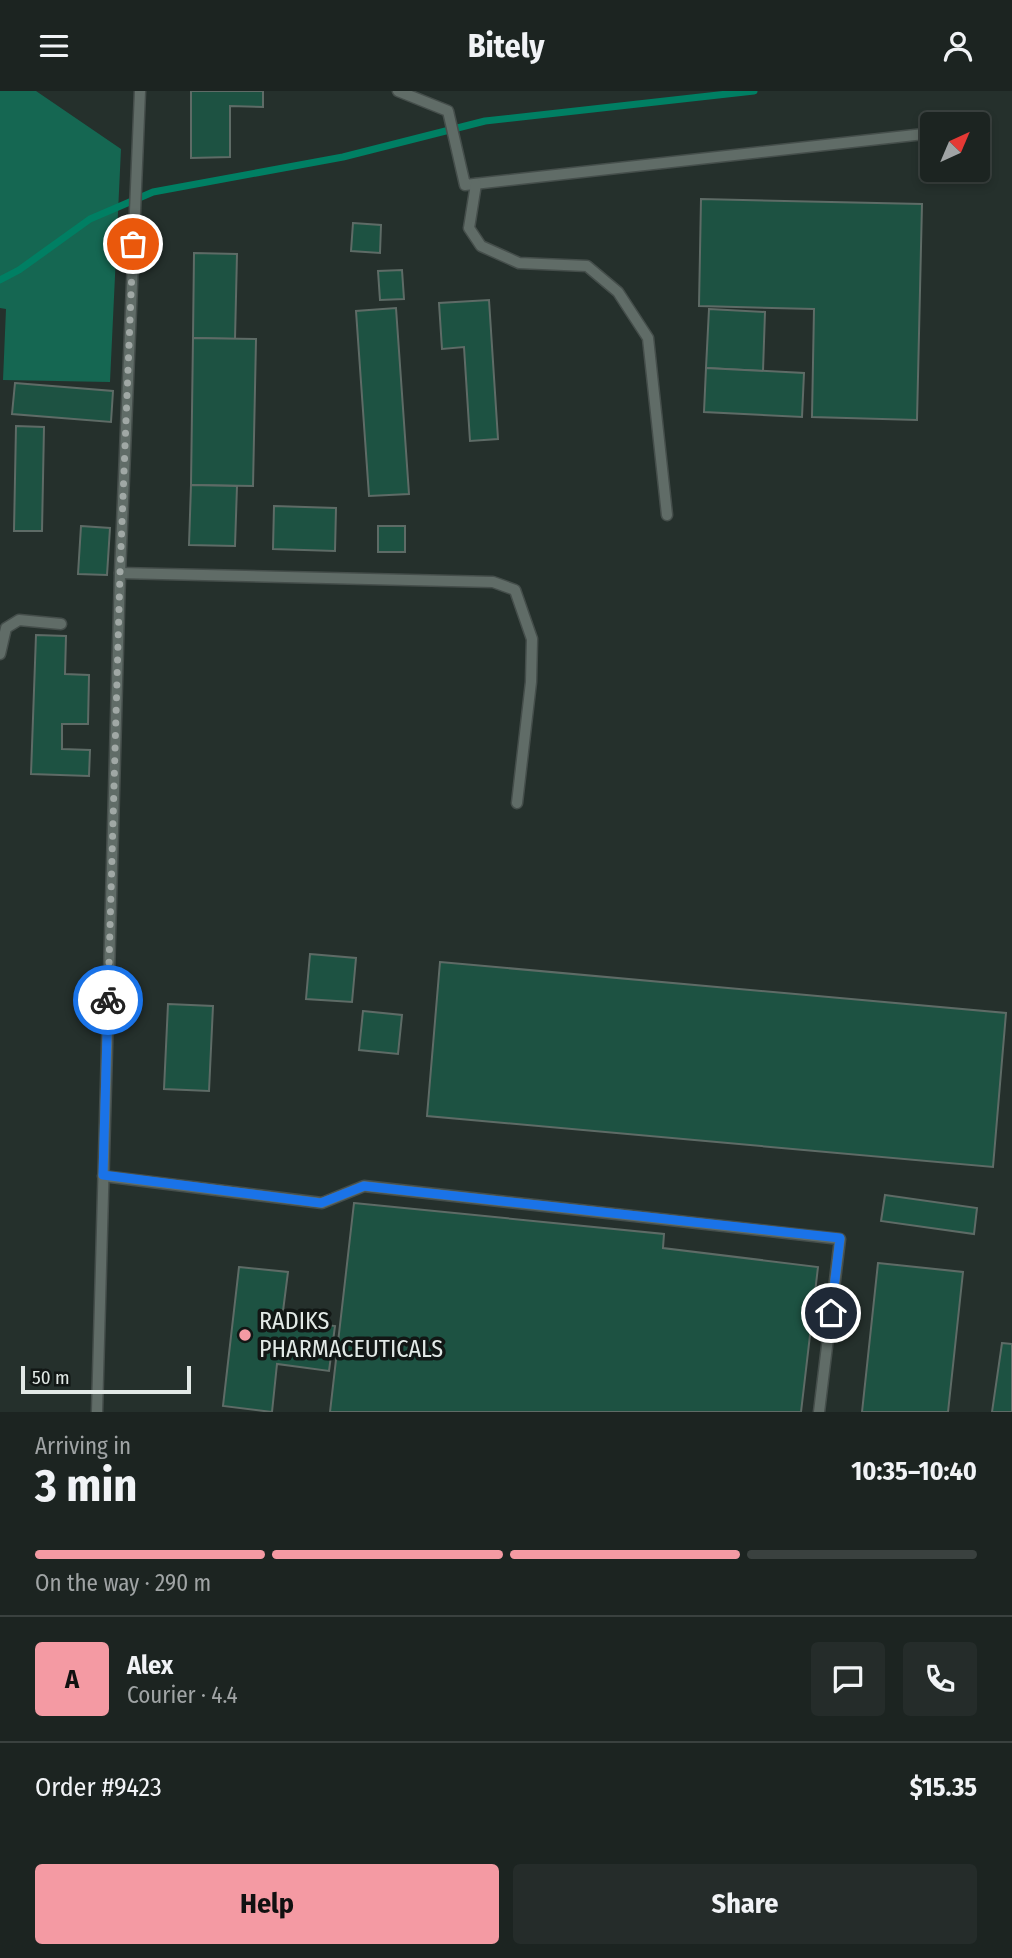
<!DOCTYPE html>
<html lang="en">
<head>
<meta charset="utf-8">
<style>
	:root { --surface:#1c2421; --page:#252c2a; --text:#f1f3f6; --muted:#a0a4a5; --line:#3a413f; --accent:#f49aa3 }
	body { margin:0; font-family:"Fira Sans Condensed",sans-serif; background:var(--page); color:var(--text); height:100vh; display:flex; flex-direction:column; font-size:26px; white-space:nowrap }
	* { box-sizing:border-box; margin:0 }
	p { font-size:23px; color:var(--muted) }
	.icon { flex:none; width:38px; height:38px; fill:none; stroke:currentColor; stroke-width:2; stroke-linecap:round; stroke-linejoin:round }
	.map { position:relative; height:1321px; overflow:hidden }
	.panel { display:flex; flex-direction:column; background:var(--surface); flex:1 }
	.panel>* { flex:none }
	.needle { width:46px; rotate:44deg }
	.controls { position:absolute; left:920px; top:21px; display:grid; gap:14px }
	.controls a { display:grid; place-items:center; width:70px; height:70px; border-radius:7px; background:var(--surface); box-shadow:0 4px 10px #0003,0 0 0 2px var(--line); font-size:35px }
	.scale { position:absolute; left:21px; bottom:18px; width:170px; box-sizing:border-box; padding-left:7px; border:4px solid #e2e9e6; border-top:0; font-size:19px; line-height:24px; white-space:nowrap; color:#e2e9e6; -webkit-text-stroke:5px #121715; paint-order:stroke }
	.pin { position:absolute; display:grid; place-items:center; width:60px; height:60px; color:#fff; margin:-30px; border:4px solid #fff; border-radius:50%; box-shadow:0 2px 7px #0007 }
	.courier { position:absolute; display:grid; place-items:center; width:70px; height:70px; margin:-35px; border:5px solid #1a73e8; border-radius:50%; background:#fff; color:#222; box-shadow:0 2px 9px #0007 }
	.headline em { font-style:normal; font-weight:700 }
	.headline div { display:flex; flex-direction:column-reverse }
	.headline { display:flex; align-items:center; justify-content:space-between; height:119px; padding:0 35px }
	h1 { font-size:46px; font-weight:700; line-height:52px }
	.bar { display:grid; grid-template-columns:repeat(4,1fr); gap:10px 7px; align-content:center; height:84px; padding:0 35px }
	.bar i { height:9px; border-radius:5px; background:var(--line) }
	.bar .selected { background:var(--accent) }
	.bar p { grid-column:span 4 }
	.line { display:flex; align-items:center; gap:18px; padding:0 35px; border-top:2px solid var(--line) }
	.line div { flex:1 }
	.round { display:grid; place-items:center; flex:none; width:74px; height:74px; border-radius:7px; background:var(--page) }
	.action { display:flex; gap:14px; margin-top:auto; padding:14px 35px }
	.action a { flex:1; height:80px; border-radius:7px; background:var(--accent); color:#111; font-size:28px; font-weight:700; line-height:80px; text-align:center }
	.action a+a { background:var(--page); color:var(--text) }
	header { display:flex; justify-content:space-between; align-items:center; height:91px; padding:0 35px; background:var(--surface); font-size:32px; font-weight:700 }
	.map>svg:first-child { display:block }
	.forest { fill:#156752 }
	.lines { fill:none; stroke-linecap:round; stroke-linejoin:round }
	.stream { stroke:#007f63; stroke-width:7 }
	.building { fill:#1d5242; stroke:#5e6b66; stroke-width:2 }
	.service-casing { stroke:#454e4b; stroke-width:13 }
	.service { stroke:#606c67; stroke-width:10 }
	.done { stroke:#a0a8a5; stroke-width:7; stroke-dasharray:0 12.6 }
	.route { stroke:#1a73e8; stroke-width:9 }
	.poi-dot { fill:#f49aa3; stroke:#121715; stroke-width:2.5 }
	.labels { text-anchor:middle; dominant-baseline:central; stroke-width:7; stroke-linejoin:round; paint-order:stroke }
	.poi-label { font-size:24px; fill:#e2e9e6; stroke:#121715; text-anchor:start }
</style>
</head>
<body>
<header><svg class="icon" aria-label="menu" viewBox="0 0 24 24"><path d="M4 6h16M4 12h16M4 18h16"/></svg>Bitely<svg class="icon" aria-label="person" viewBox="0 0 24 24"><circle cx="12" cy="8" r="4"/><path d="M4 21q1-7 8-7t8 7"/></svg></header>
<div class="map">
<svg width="1012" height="1321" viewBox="0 0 1012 1321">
	<rect width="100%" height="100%" fill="#25302c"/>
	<!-- forest -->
	<path class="forest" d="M0 0H36L121 58 110 291 3 289 6 218 0 217Z"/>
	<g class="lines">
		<!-- stream -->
		<path class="stream" d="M0 189 19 179 90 128 153 101 343 66 485 30 754 0"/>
	</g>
	<!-- building -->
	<g class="building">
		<path d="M191 0H263V16L230 15V66L191 67Z"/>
		<path d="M701 108 922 113 917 329 812 326 814 218 699 215Z"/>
		<path d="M353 132 381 134 380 162 351 160Z"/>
		<path d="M194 162 237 163 235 248 193 247Z"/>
		<path d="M402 179 404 208 380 209 378 180Z"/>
		<path d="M489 209 498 348 470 350 464 256 442 258 439 212Z"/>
		<path d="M396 217 409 403 369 405 356 220Z"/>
		<path d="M709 218 765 221 763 280 706 277Z"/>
		<path d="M193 247 256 248 253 395 191 394Z"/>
		<path d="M706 277 804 282 802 326 704 321Z"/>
		<path d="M15 292 113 300 111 331 12 323Z"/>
		<path d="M16 335 44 336 42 440H14Z"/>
		<path d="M191 394 237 395 235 455 189 454Z"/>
		<path d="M274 415 336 417 335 460 273 458Z"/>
		<path d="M81 435 110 437 107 484 78 483Z"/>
		<rect x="378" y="435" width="27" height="26"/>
		<path d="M36 544 66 545 65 583 89 584 88 633H62V658L90 659 89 685 31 683Z"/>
		<path d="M310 863 356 867 352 911 306 908Z"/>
		<path d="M440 871 1006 922 993 1076 427 1025Z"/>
		<path d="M168 913 213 915 209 1000 164 998Z"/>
		<path d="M363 920 402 924 398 963 359 959Z"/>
		<path d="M885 1104 977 1117 974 1143 881 1130Z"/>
		<path d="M354 1112 664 1143 663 1157 818 1176 801 1321H330Z"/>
		<path d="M878 1172 963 1181 948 1321H862Z"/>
		<path d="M239 1176 288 1181 282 1228 335 1235 329 1280 277 1273 272 1321 223 1315Z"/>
		<path d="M1002 1252 1012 1253V1321H992Z"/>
	</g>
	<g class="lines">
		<defs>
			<g id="service">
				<path d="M398 0 448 20 465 94 933 42"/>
				<path d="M476 93 469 137 481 155 519 172 587 175 618 201 648 247 667 424"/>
				<path d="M120 482 493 491 515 499 532 548 531 591 517 712"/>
				<path d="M0 563 6 537 19 529 61 533"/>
				<path d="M103 1085 322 1112 364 1095 840 1148 819 1321"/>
				<path d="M97 1321 120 482 140 0"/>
			</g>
		</defs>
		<!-- service casing -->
		<use href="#service" class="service-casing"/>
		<!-- service -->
		<use href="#service" class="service"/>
	</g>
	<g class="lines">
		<!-- done -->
		<path class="done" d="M108 909 120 482 133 153"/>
		<!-- route -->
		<path class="route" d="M108 909 103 1084 321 1112 364 1095 840 1147 831 1222"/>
	</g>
	<!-- markers -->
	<circle class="poi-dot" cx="245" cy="1244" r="7"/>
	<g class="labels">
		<!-- poi labels -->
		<g class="poi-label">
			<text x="259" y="1230">RADIKS<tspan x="259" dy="28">PHARMACEUTICALS</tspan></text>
		</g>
	</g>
</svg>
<div class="controls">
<a><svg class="needle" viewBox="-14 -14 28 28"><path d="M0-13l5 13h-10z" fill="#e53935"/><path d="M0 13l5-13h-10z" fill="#a0a4a5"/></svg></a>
</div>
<div class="scale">50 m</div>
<div class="pin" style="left:133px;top:153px;background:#ea580c"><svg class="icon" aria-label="bag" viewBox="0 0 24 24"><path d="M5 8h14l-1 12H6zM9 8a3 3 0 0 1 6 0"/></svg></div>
<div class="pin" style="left:831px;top:1222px;background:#1f2937"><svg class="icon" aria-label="home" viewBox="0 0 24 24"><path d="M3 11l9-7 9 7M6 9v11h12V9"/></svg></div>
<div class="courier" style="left:108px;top:909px"><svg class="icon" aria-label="bike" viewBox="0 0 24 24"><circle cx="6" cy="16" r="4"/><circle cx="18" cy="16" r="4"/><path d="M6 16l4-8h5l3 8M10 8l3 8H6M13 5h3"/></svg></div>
</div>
<section class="panel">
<div class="headline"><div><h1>3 min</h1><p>Arriving in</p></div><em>10:35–10:40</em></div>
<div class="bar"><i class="selected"></i><i class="selected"></i><i class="selected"></i><i></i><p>On the way · 290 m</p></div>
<div class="line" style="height:126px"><b class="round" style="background:var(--accent);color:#111">A</b><div><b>Alex</b><p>Courier · 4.4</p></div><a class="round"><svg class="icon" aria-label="chat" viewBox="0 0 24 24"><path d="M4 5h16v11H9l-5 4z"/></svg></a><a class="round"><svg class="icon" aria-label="phone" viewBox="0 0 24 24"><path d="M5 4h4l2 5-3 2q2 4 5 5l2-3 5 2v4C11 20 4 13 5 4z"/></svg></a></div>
<div class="line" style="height:91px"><div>Order #9423</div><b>$15.35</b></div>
<div class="action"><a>Help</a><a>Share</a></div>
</section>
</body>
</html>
